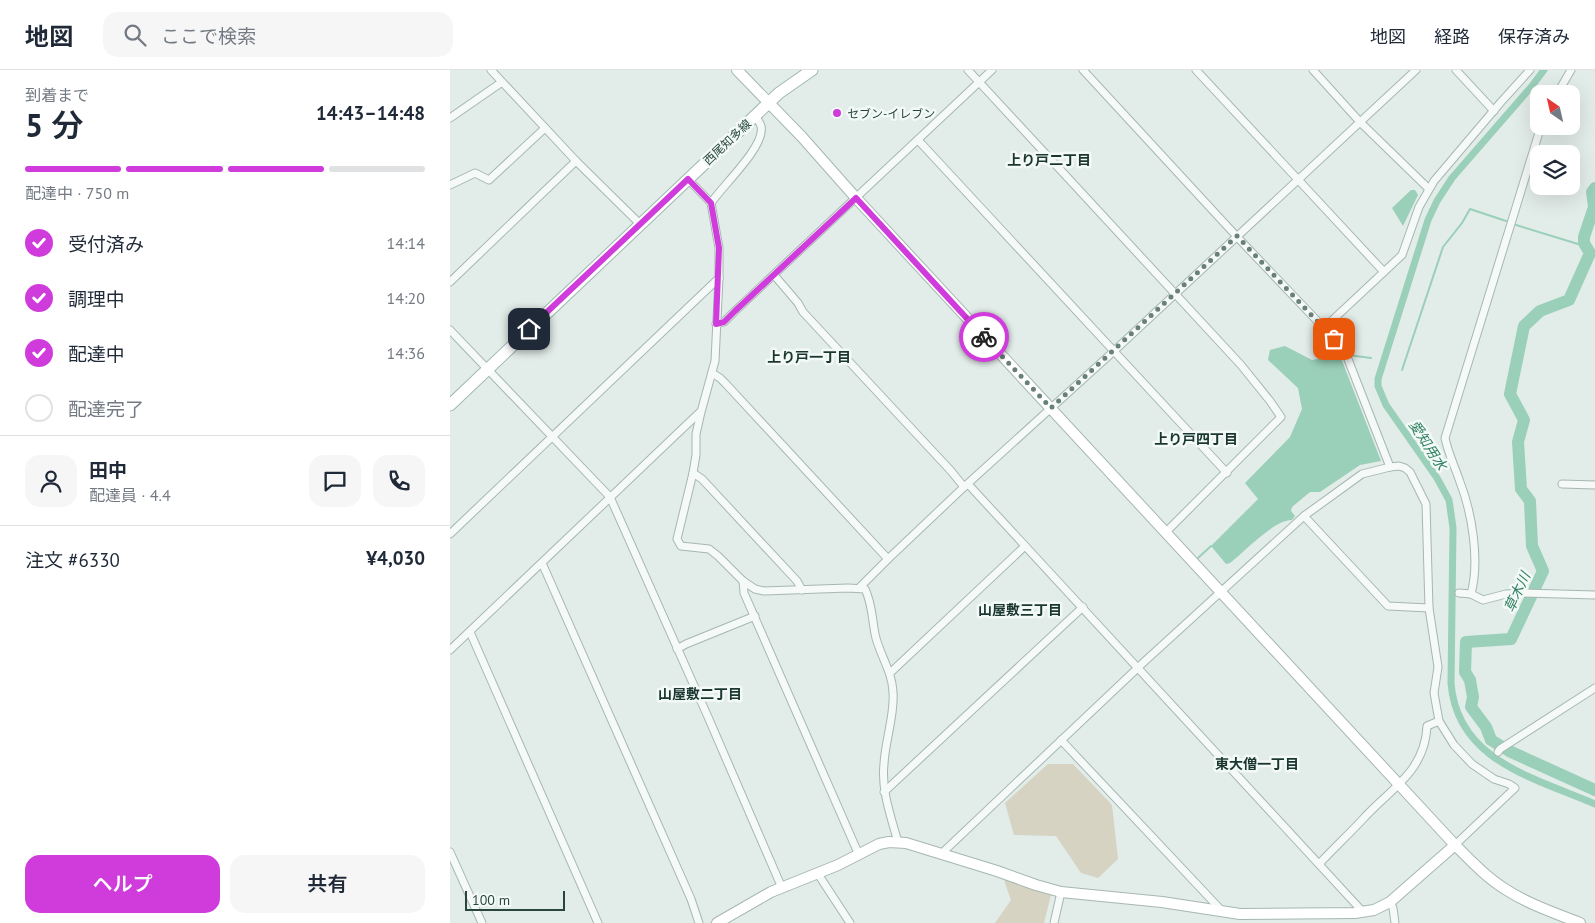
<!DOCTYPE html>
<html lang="ja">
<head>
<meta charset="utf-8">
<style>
	:root { --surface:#fff; --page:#f6f6f7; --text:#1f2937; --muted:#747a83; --line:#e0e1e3; --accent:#d03cdc }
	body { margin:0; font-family:"PT Sans","Noto Sans JP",sans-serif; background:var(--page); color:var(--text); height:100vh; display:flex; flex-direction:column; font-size:19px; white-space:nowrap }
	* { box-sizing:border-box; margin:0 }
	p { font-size:16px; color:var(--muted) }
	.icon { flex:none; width:28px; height:28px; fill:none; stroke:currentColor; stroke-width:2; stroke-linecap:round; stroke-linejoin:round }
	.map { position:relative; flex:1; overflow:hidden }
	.side { display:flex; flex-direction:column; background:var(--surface); width:450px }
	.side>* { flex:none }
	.needle { width:32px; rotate:326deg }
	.tools { position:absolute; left:1080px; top:15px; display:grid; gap:10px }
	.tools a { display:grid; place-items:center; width:50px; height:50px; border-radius:10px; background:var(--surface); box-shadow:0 5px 20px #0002; font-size:25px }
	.scale { position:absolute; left:15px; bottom:12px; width:100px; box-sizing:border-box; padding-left:5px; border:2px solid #28463d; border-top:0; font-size:14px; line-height:18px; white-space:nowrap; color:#28463d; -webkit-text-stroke:4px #f2f9f6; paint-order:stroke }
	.pin { position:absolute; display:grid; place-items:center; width:42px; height:42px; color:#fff; margin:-21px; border-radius:10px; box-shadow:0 2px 8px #0006 }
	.courier { position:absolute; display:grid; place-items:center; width:50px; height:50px; margin:-25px; border:4px solid #d03cdc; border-radius:50%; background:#fff; color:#222; box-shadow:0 1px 6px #0007 }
	.headline em { font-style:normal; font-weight:600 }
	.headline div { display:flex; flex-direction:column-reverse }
	.headline { display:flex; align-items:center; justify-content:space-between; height:85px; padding:0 25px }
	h1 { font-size:32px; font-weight:600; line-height:38px }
	.bar { display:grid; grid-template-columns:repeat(4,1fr); gap:8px 5px; align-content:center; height:60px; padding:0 25px }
	.bar i { height:6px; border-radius:4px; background:var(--line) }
	.bar .current { background:var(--accent) }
	.bar p { grid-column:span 4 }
	.line { display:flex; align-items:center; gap:12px; padding:0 25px; border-top:1px solid var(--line) }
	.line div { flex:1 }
	.round { display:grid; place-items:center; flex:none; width:52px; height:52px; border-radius:15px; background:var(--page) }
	ol { padding:0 25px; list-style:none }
	li { display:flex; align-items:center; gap:15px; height:55px }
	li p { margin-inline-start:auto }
	li .icon { padding:5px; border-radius:50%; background:var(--accent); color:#fff; stroke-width:4 }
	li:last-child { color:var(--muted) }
	li i { width:28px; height:28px; border:2px solid var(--line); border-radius:50% }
	.action { display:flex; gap:10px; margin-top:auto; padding:10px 25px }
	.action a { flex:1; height:58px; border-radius:15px; background:var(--accent); color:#fff; font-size:20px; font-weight:600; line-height:58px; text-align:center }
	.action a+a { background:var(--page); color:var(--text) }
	header { display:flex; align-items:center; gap:30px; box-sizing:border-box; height:70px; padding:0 25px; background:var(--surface); border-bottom:1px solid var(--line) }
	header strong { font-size:24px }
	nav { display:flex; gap:28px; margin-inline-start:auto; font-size:18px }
	.search { width:350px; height:45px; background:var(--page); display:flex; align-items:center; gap:12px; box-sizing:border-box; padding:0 18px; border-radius:15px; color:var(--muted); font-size:19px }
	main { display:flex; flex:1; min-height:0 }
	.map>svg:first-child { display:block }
	.green { fill:#d6d3c2 }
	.water { fill:#9acfb9 }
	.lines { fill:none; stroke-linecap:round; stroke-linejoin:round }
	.stream { stroke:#9acfb9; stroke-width:2 }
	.canal { stroke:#9acfb9; stroke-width:7 }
	.river { stroke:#9acfb9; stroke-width:12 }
	.street-casing { stroke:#a6b7b2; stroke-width:9 }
	.secondary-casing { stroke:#a6b7b2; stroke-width:12 }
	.primary-casing { stroke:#a0b9b1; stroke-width:13 }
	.street { stroke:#f5f9f8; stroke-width:7 }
	.secondary { stroke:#fff; stroke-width:10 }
	.primary { stroke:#fff; stroke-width:11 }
	.done { stroke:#698079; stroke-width:5; stroke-dasharray:0 9 }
	.route { stroke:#d03cdc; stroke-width:6 }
	.poi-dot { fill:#d03cdc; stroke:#f2f9f6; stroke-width:2 }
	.labels { text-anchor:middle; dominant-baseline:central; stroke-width:5; stroke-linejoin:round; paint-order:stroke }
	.poi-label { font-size:12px; fill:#28463d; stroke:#f2f9f6; text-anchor:start }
	.street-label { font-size:12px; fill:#28463d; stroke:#f2f9f6 }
	.neighbourhood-label { font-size:14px; font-weight:bold; fill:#1a362f; stroke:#f2f9f6 }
	.water-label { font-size:14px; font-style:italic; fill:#2e7e60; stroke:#f2f9f6 }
</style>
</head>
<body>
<header>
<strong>地図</strong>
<div class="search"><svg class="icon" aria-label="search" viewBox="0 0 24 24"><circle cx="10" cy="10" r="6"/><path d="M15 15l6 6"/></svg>ここで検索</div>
<nav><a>地図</a><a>経路</a><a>保存済み</a></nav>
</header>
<main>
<section class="side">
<div class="headline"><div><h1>5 分</h1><p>到着まで</p></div><em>14:43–14:48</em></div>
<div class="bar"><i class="current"></i><i class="current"></i><i class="current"></i><i></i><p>配達中 · 750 m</p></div>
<ol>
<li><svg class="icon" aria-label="check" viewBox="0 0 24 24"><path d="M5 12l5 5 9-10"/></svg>受付済み<p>14:14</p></li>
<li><svg class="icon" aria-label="check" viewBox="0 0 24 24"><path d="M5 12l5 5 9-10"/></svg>調理中<p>14:20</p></li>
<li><svg class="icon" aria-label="check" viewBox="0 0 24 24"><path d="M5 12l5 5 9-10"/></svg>配達中<p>14:36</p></li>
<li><i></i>配達完了</li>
</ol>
<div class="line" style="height:90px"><a class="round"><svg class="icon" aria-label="person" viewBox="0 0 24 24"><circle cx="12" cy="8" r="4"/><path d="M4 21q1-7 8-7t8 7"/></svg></a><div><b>田中</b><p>配達員 · 4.4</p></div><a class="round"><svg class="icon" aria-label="chat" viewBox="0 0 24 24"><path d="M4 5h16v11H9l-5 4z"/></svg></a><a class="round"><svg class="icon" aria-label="phone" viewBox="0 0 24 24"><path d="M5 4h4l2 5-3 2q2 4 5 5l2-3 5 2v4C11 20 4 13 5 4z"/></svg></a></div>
<div class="line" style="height:65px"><div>注文 #6330</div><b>¥4,030</b></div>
<div class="action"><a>ヘルプ</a><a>共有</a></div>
</section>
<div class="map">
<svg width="1145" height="853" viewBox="0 0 1145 853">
	<rect width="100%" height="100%" fill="#e2ece9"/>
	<!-- green -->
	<g class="green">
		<path d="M598 694H623L662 735 668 789 648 808 631 803 606 766 564 765 555 733Z"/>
		<path d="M554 810 601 825 594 853H545L561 830Z"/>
	</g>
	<!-- water -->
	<g class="water">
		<path d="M961 120H965L968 125 953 156 942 138Z"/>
		<path d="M835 276 862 290 883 286V281L889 283 931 391 910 395 870 422H860L842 437 841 441 845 446 842 450C825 449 794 482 780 493L776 494 761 476 808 429 795 413 840 367 852 339 848 318 818 290 820 280Z"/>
	</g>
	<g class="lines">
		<!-- stream -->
		<g class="stream">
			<path d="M1066 155 1128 174"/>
			<path d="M898 285 921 288"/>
			<path d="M952 300 993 177 1012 153 1020 139 1056 151"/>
			<path d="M748 488 761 476H764"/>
		</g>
		<!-- canal -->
		<path class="canal" d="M1094 0 1082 16 1002 108 987 131 978 150 928 309V316L936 335 987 408 999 430 1003 458 1001 613C1007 691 1085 708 1145 734"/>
		<!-- river -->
		<path class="river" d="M1145 118 1142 122 1144 137 1134 167V173L1140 183 1119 230 1090 241 1074 256 1060 324 1074 350 1068 372 1071 419 1080 431 1082 476 1093 501 1061 569 1016 572 1015 602 1020 610 1023 627 1021 637 1036 657 1041 670 1059 681 1145 720"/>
		<defs>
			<g id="street">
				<path d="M41 0 126 91 190 154"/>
				<path d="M518 0 791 295 820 331 831 347 715 463"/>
				<path d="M633 0 790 170 894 279 940 397 949 396 955 398 960 402 976 434 979 538 988 597 984 623 989 651 1004 675 1022 694 1044 709 1059 714 1065 718 1005 775"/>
				<path d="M746 0 934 202"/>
				<path d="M863 0 910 52 979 119"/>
				<path d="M1006 0 1044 41"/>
				<path d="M1107 24 1121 0"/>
				<path d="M0 48 52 12"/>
				<path d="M1091 56 995 368C998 383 1005 397 1010 412 1022 443 1030 491 1021 524L1033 530 1056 524 1073 523 1145 525"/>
				<path d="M468 70 777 403"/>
				<path d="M238 109 261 133 269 178V208L265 291 251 342 246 364V385L243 403 227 469 231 476 259 479 268 486 293 511 305 519 314 521 398 518 415 519C422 533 422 548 425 564 429 584 442 600 443 622 445 644 435 671 434 694 431 720 441 747 448 772"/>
				<path d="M0 115 25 103 39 110 95 58"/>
				<path d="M261 133C272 116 316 76 311 56 310 53 307 49 306 46"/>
				<path d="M324 205 348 233 353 242 501 401 514 417"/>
				<path d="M0 212 126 91"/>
				<path d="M266 254 274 252 285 241 542 0"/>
				<path d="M874 258 952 185 969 137 984 111 1051 32 1080 0"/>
				<path d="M0 260 160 427 258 647 332 818"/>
				<path d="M262 303 270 308 276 314 438 489"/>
				<path d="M243 403 252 409 347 511 352 520"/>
				<path d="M518 414 913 842"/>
				<path d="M1112 414 1145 415"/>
				<path d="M854 446 938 536 979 538"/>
				<path d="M0 464 269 208"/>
				<path d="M92 493 241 829 249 853"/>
				<path d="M293 511 294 523 409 785"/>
				<path d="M409 518 438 489 514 417 664 281 966 0"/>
				<path d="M1009 523 1021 524"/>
				<path d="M20 562 148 853"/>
				<path d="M227 579 236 574 305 546"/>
				<path d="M0 580 250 342"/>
				<path d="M440 603 575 476"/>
				<path d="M611 670 772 841"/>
				<path d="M1048 682 1050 679 1145 618"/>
				<path d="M434 722 633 537"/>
				<path d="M0 782 32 853"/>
				<path d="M491 784 695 591 854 446 912 404 940 397"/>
				<path d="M870 793C884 778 899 764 913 749 940 719 975 702 977 656L989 651"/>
				<path d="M368 804 400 853"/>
				<path d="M940 832 943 838 945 853"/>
				<path d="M604 853 611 822"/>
			</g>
			<g id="secondary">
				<path d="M287 0 352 67 406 128 1005 775C1021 791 1036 807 1055 819 1078 834 1105 843 1130 853"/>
				<path d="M267 853 321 822 388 795 429 774 439 772 456 773 547 801 586 815 611 822 712 832 790 844 905 843 924 840 940 832 1005 775"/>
			</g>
			<path id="primary" d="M0 335 329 23 362 0"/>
		</defs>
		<!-- street casing -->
		<use href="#street" class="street-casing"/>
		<!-- secondary casing -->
		<use href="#secondary" class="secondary-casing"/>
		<!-- primary casing -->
		<use href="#primary" class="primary-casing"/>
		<!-- street -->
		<use href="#street" class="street"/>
		<!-- secondary -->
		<use href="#secondary" class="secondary"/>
		<!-- primary -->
		<use href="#primary" class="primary"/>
	</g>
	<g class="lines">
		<!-- done -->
		<path class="done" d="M534 267 601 338 787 166 884 269"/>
		<!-- route -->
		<path class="route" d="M79 259 238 109 261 133 269 178 266 254 274 252 285 241 406 128 534 267"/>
	</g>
	<!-- markers -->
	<circle class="poi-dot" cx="387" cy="43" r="5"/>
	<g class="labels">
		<!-- poi labels -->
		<g class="poi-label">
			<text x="397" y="43">セブン-イレブン</text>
		</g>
		<!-- street labels -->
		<g class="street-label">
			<text transform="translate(277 72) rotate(-43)">西尾知多線</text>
		</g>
		<!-- neighbourhood labels -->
		<g class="neighbourhood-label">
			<text x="599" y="90">上り戸二丁目</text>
			<text x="359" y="287">上り戸一丁目</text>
			<text x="746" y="369">上り戸四丁目</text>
			<text x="570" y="540">山屋敷三丁目</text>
			<text x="250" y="624">山屋敷二丁目</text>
			<text x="807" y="694">東大僧一丁目</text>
		</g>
		<!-- water labels -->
		<g class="water-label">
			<text transform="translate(978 375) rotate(57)">愛知用水</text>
			<text transform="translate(1067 522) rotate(-65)">草木川</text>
		</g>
	</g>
</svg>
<div class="tools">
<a><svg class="needle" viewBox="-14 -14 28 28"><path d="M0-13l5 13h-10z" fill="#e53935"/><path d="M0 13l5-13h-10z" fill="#747a83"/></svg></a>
<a><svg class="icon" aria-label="layers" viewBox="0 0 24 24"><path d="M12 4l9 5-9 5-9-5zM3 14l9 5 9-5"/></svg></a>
</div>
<div class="scale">100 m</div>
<div class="pin" style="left:884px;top:269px;background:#ea580c"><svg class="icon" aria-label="bag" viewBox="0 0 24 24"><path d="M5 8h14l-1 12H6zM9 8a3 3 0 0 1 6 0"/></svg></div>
<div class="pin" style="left:79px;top:259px;background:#1f2937"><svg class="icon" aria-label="home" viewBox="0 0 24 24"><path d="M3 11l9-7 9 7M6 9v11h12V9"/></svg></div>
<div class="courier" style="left:534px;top:267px"><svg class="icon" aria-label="bike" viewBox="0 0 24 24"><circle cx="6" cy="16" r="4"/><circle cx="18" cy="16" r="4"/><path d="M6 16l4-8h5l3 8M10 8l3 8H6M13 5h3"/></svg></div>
</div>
</main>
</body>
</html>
